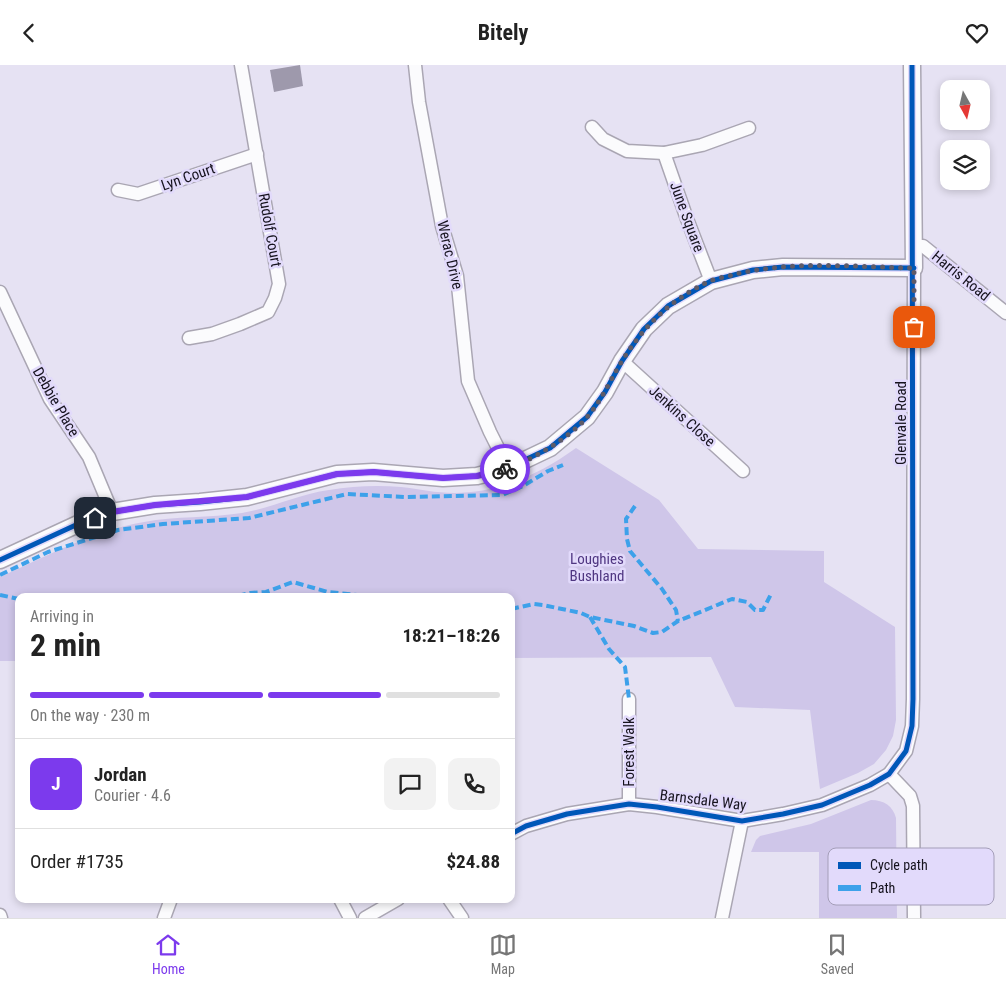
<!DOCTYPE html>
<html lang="en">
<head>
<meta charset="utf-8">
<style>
	:root { --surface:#fff; --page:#f2f2f2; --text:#222; --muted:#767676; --line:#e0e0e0; --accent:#7c3aed }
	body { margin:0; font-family:"Roboto Condensed",sans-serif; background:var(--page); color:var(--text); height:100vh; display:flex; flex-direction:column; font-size:19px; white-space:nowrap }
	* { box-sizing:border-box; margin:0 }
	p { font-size:16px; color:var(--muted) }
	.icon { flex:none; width:28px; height:28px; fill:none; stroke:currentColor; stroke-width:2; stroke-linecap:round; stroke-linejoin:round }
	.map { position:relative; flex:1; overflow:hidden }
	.sheet { position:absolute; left:15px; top:528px; width:500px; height:310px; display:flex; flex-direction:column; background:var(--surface); border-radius:10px; box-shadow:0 2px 8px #0003 }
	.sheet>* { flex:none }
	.needle { width:32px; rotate:172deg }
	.buttons { position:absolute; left:940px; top:15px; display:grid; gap:10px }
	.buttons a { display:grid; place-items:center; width:50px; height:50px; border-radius:10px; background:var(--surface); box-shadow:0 2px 8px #0003; font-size:25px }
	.pin { position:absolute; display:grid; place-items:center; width:42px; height:42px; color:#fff; margin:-21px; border-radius:10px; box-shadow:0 2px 8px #0006 }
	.courier { position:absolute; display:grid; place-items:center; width:50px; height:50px; margin:-25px; border:4px solid #7c3aed; border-radius:50%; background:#fff; color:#222; box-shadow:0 1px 6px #0007 }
	.summary em { font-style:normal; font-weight:700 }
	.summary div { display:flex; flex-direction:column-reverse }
	.summary { display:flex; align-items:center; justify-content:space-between; height:85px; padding:0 15px }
	h1 { font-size:32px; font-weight:700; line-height:38px }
	.bar { display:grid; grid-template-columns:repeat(4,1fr); gap:8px 5px; align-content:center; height:60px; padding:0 15px }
	.bar i { height:6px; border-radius:4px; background:var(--line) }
	.bar .on { background:var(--accent) }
	.bar p { grid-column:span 4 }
	.line { display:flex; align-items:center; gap:12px; padding:0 15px; border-top:1px solid var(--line) }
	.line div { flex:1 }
	.round { display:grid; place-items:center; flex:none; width:52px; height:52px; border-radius:10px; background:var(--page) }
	header { display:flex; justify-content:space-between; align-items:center; height:65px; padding:0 15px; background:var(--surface); font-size:22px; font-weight:700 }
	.menu { display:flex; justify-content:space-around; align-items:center; height:70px; border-top:1px solid var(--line); background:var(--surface); font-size:14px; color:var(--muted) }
	.menu a { display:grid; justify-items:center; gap:2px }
	.menu .on { color:var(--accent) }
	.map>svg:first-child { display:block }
	.green { fill:#cfc6e9 }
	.building { fill:#9e99ac }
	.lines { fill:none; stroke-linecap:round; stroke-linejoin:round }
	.minor-casing { stroke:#aaa6b3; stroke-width:15 }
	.tertiary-casing { stroke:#aaa6b3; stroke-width:19 }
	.minor { stroke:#fbfbfd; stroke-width:12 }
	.tertiary { stroke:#fbfbfd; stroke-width:16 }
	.quiet { stroke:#3da1ea; stroke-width:4; stroke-dasharray:8 4; stroke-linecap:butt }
	.cycleway-casing { stroke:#e2dafb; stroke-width:8 }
	.cycleway { stroke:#0057b8; stroke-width:5 }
	.done { stroke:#5e5b68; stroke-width:5; stroke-dasharray:0 9 }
	.route { stroke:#7c3aed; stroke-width:6 }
	.labels { text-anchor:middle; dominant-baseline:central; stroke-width:5; stroke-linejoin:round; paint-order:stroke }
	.street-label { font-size:15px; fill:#15121d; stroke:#e2dafb }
	.park-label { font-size:15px; fill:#503782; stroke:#e2dafb }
	.key { fill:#e2dafb; stroke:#a49eb8; stroke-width:1 }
	.key-label { font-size:14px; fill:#15121d }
</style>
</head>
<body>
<header><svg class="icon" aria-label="back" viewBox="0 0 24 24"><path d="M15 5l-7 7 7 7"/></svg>Bitely<svg class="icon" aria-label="heart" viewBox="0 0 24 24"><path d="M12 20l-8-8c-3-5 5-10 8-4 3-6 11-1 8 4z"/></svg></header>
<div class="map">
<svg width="1006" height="853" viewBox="0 0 1006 853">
	<rect width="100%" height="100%" fill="#e6e2f3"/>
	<!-- green -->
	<g class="green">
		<path d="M576 383 659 435 698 484 824 486V517L895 562 896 655 893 671 886 685 874 699 858 708 820 724 810 645 735 642 711 592 511 593V531H19V596H0V512C47 491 93 466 144 457 176 451 209 453 242 448 272 443 299 429 329 425 353 421 377 420 401 422 419 424 436 428 454 428 499 428 540 409 576 383Z"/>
		<path d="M871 735C884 735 893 741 896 753L897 853H819V787H751L756 775 760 771 811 759Z"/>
	</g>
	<!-- building -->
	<path class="building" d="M300 0 303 21 274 27 270 5Z"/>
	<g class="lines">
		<defs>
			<g id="minor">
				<path d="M415 0 419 37 442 161 457 211 468 316 490 367 508 403"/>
				<path d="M592 62 603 74 627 86 664 88 702 80 749 63"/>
				<path d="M664 88 687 154 711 216"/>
				<path d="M118 125 138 129 257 89"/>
				<path d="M913 181H923L1006 248"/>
				<path d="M0 227 50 334 89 392 112 447"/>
				<path d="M189 273 212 269 240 259 268 247 275 233 279 219 241 0"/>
				<path d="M622 296 743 406"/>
				<path d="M629 634V739"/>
				<path d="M889 709 910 731 913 741 914 853"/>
				<path d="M511 769 526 761 567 749 629 739 657 742 742 756 783 749 822 740 870 720 889 709 906 686 912 661 913 634 914 203"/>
				<path d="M340 834 350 853"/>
				<path d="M449 834 462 853"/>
				<path d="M0 850 1 853"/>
				<path d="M164 853 171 834"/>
				<path d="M365 853 398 834"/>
				<path d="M722 853 742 756"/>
			</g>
			<path id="tertiary" d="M0 495 78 459 112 447 155 440 200 437 247 432 337 409 373 407 443 413 477 411 508 403 550 383 587 352 605 327 622 296 644 264 668 241 711 216 753 205 783 202 914 203 912 0"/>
		</defs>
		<!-- minor casing -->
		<use href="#minor" class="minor-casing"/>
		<!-- tertiary casing -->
		<use href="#tertiary" class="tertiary-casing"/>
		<!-- minor -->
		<use href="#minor" class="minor"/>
		<!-- tertiary -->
		<use href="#tertiary" class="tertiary"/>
		<!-- quiet -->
		<g class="quiet">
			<path d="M635 441 626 454 627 474 630 486 662 524 676 545 678 556"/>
			<path d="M0 510 48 487 118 465 163 459 249 453 347 429 406 432 502 430 523 421 548 406 563 400"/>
			<path d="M0 530 19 534"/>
			<path d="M73 531H76"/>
			<path d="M178 531H186"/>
			<path d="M238 531 250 528 266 527 293 517 328 527 366 531"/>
			<path d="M511 544 534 539 543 540 581 548 590 552 634 561 653 568 662 567 678 556 732 534 747 537 755 545H763L772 527"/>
			<path d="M590 552 609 584 625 602 629 634"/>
		</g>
		<defs>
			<g id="cycleway">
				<path d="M0 495 78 459 112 447 155 440 200 437 247 432 337 409 373 407 443 413 477 411 508 403 550 383 587 352 605 327 622 296 644 264 668 241 711 216 753 205 783 202 914 203"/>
				<path d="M511 769 526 761 567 749 629 739 657 742 742 756 783 749 822 740 870 720 889 709 906 686 912 661 913 634 912 0"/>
			</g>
		</defs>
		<!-- cycleway casing -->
		<use href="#cycleway" class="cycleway-casing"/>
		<!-- cycleway -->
		<use href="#cycleway" class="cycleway"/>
	</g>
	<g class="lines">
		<!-- done -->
		<path class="done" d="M505 404C531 396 571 372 588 351 602 335 610 315 622 296 643 262 672 233 710 216 717 213 725 212 732 210 790 195 854 202 914 203V262"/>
		<!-- route -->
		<path class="route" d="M95 453 112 447 155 440 247 432 337 409 374 407 443 413 477 411 505 404"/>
	</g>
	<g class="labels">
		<!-- street labels -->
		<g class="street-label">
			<text transform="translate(188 112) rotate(-19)">Lyn Court</text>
			<text transform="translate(687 152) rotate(70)">June Square</text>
			<text transform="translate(270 165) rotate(80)">Rudolf Court</text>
			<text transform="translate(450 190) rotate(77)">Werac Drive</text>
			<text transform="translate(961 211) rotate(39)">Harris Road</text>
			<text transform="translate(56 337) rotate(60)">Debbie Place</text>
			<text transform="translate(682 351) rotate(42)">Jenkins Close</text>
			<text transform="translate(901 358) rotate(-90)">Glenvale Road</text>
			<text transform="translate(629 687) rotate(-90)">Forest Walk</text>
			<text transform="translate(703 735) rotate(7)">Barnsdale Way</text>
		</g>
		<!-- park labels -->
		<g class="park-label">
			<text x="597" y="494">Loughies<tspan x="597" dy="17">Bushland</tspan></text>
		</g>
	</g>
	<!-- legend -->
	<rect x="828" y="783" width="166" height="57" rx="8" class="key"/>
	<rect x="838" y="797" width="23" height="7" fill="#0057b8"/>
	<rect x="838" y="820" width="23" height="6" fill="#3da1ea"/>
	<g class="key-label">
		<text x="870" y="805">Cycle path</text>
		<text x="870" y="828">Path</text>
	</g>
</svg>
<div class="buttons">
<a><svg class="needle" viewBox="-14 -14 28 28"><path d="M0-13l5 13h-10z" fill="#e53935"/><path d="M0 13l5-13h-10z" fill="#767676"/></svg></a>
<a><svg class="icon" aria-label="layers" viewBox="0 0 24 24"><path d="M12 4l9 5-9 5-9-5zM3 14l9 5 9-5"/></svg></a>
</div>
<div class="pin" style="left:914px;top:262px;background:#ea580c"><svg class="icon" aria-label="bag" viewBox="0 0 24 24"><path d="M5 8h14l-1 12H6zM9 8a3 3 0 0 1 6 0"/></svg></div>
<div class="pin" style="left:95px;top:453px;background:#1f2937"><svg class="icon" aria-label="home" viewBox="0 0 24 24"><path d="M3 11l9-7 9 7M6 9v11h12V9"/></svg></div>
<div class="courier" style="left:505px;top:404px"><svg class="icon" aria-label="bike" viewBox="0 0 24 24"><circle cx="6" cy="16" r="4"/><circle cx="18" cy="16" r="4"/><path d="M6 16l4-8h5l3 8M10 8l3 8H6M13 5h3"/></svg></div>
<section class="sheet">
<div class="summary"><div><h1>2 min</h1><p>Arriving in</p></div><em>18:21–18:26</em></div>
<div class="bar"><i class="on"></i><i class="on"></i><i class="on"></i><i></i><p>On the way · 230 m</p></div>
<div class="line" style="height:90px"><b class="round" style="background:var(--accent);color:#fff">J</b><div><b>Jordan</b><p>Courier · 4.6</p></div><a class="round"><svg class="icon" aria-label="chat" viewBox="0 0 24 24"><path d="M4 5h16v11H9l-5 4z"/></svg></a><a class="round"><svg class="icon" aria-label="phone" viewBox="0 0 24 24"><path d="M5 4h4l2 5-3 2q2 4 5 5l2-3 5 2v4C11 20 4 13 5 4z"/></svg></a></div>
<div class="line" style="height:65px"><div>Order #1735</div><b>$24.88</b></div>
</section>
</div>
<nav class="menu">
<a class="on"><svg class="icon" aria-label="home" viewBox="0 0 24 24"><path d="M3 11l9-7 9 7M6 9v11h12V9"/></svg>Home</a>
<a><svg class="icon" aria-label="map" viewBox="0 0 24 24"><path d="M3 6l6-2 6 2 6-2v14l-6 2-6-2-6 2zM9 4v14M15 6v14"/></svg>Map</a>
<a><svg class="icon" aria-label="saved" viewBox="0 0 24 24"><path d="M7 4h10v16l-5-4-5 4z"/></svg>Saved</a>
</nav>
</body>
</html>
